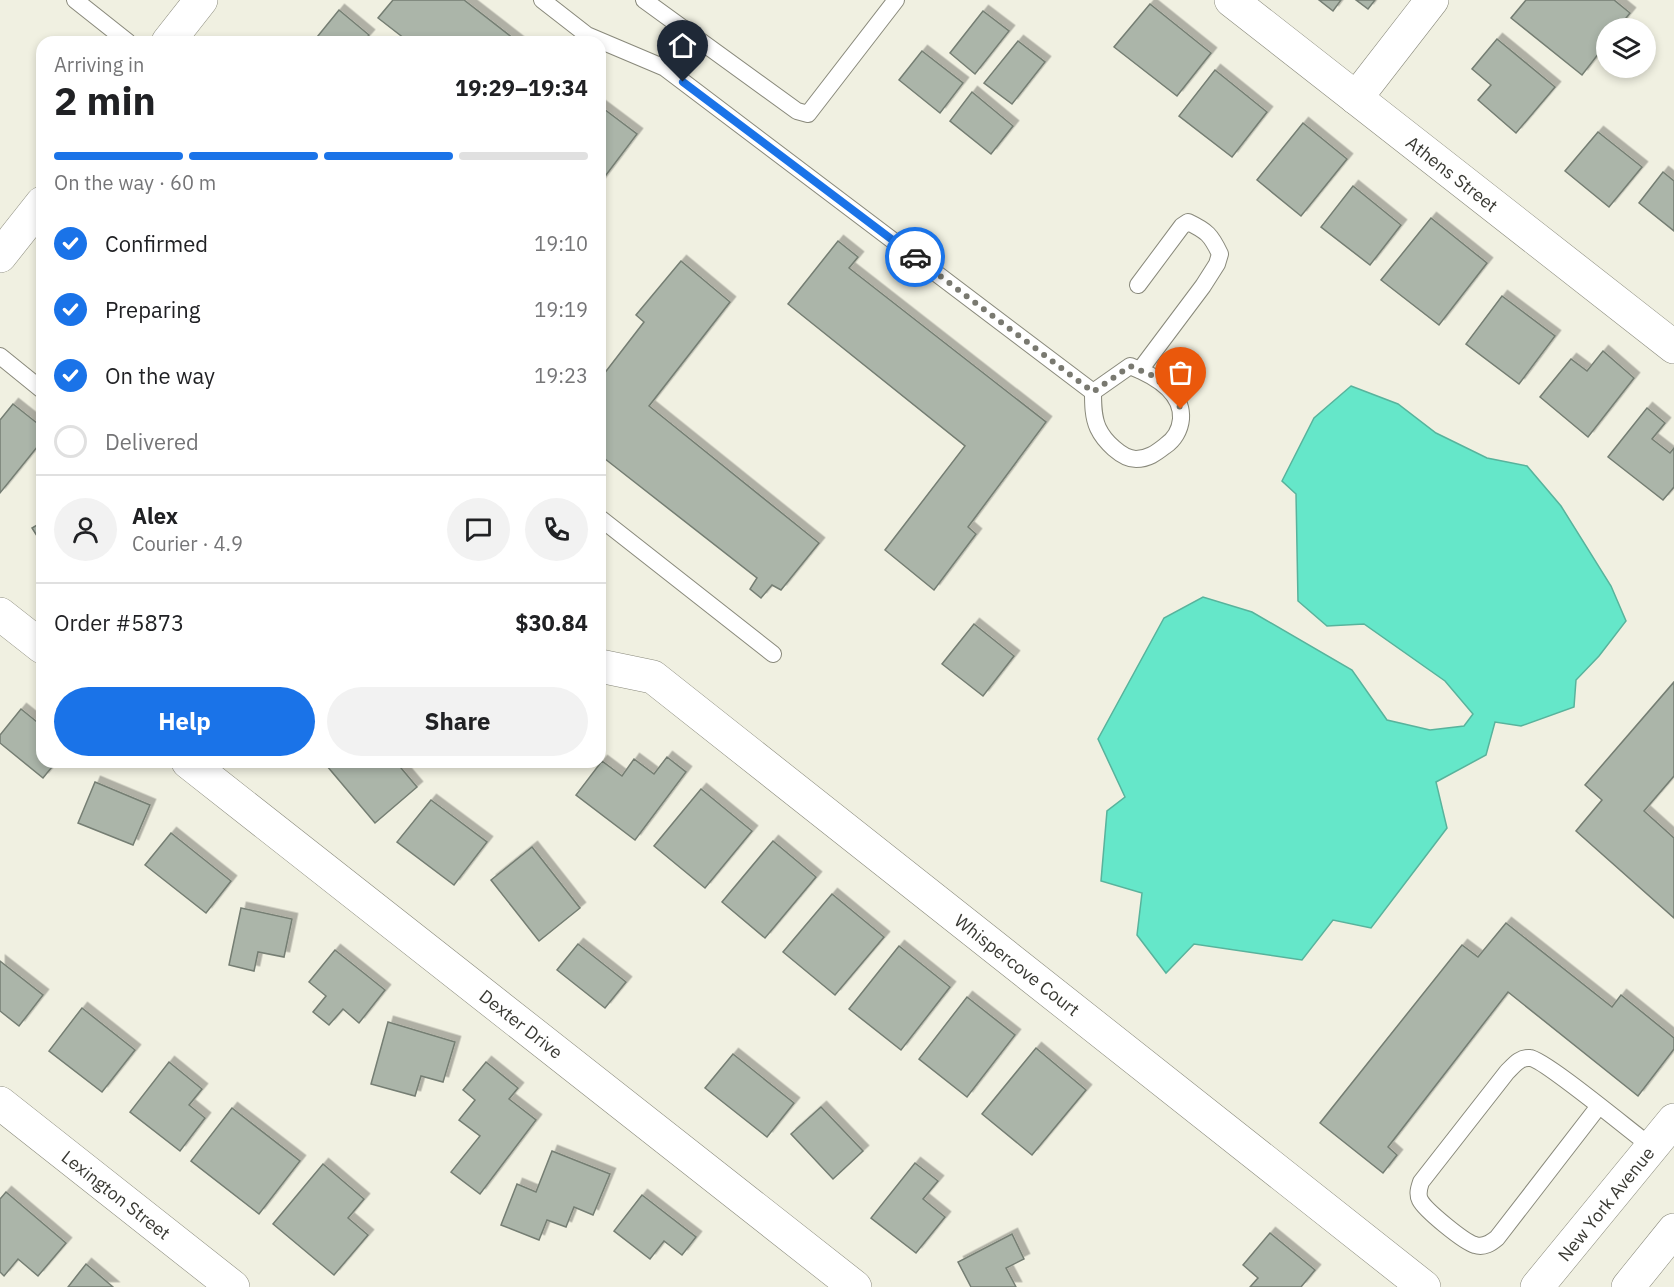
<!DOCTYPE html>
<html lang="en">
<head>
<meta charset="utf-8">
<style>
	:root { --surface:#fff; --page:#f2f2f2; --text:#202124; --muted:#757577; --line:#e0e0e0; --accent:#1a73e8 }
	body { margin:0; font-family:"IBM Plex Sans",sans-serif; background:var(--page); color:var(--text); height:100vh; display:flex; flex-direction:column; font-size:22px; white-space:nowrap }
	* { box-sizing:border-box; margin:0 }
	p { font-size:20px; color:var(--muted) }
	.icon { flex:none; width:33px; height:33px; fill:none; stroke:currentColor; stroke-width:2; stroke-linecap:round; stroke-linejoin:round }
	.map { position:relative; flex:1; overflow:hidden }
	.details { position:absolute; left:36px; top:36px; width:570px; height:732px; display:flex; flex-direction:column; background:var(--surface); border-radius:18px; box-shadow:0 3px 9px #0003 }
	.details>* { flex:none }
	.tools { position:absolute; left:1596px; top:18px; display:grid; gap:12px }
	.tools a { display:grid; place-items:center; width:60px; height:60px; border-radius:50%; background:var(--surface); box-shadow:0 3px 9px #0003; font-size:30px }
	.pin { position:absolute; display:grid; place-items:center; width:51px; height:51px; color:#fff; margin:-62px -26px; border-radius:50% 50% 50% 0; rotate:-45deg; box-shadow:0 0 6px #0007 }
	.pin .icon { rotate:45deg }
	.courier { position:absolute; display:grid; place-items:center; width:60px; height:60px; margin:-30px; border:4px solid #1a73e8; border-radius:50%; background:#fff; color:#222; box-shadow:0 2px 8px #0007 }
	.headline em { font-style:normal; font-weight:800 }
	.headline div { display:flex; flex-direction:column-reverse }
	.headline { display:flex; align-items:center; justify-content:space-between; height:102px; padding:0 18px }
	h1 { font-size:39px; font-weight:800; line-height:45px }
	.bar { display:grid; grid-template-columns:repeat(4,1fr); gap:9px 6px; align-content:center; height:72px; padding:0 18px }
	.bar i { height:8px; border-radius:4px; background:var(--line) }
	.bar .on { background:var(--accent) }
	.bar p { grid-column:span 4 }
	.line { display:flex; align-items:center; gap:15px; padding:0 18px; border-top:2px solid var(--line) }
	.line div { flex:1 }
	.round { display:grid; place-items:center; flex:none; width:63px; height:63px; border-radius:32px; background:var(--page) }
	ol { padding:0 18px; list-style:none }
	li { display:flex; align-items:center; gap:18px; height:66px }
	li p { margin-inline-start:auto }
	li .icon { padding:6px; border-radius:50%; background:var(--accent); color:#fff; stroke-width:4 }
	li:last-child { color:var(--muted) }
	li i { width:33px; height:33px; border:3px solid var(--line); border-radius:50% }
	.action { display:flex; gap:12px; margin-top:auto; padding:12px 18px }
	.action a { flex:1; height:69px; border-radius:36px; background:var(--accent); color:#fff; font-size:24px; font-weight:800; line-height:69px; text-align:center }
	.action a+a { background:var(--page); color:var(--text) }
	.map>svg:first-child { display:block }
	.water { fill:#65e7c9; stroke:#58b39c; stroke-width:1.5 }
	.building { fill:#abb5a9; stroke:#757e73; stroke-width:1.5; filter:url(#shadow) }
	.lines { fill:none; stroke-linecap:round; stroke-linejoin:round }
	.service-casing { stroke:#89897b; stroke-width:18 }
	.minor-casing { stroke:#89897b; stroke-width:34 }
	.tertiary-casing { stroke:#89897b; stroke-width:34 }
	.service { stroke:#fff; stroke-width:16 }
	.minor { stroke:#fff; stroke-width:33 }
	.tertiary { stroke:#fff; stroke-width:33 }
	.done { stroke:#797970; stroke-width:6; stroke-dasharray:0 10.8 }
	.route { stroke:#1a73e8; stroke-width:8 }
	.labels { text-anchor:middle; dominant-baseline:central; stroke-width:4.5; stroke-linejoin:round; paint-order:stroke }
	.street-label { font-size:18px; fill:#393933; stroke:#fff }
</style>
</head>
<body>
<div class="map">
<svg width="1674" height="1287" viewBox="0 0 1674 1287">
	<defs>
		<filter id="shadow"><feDropShadow dx="5.5" dy="-5.5" stdDeviation="0" flood-color="#0004"/></filter>
	</defs>
	<rect width="100%" height="100%" fill="#f0f0e1"/>
	<!-- water -->
	<path class="water" d="M1351 386 1398 404 1436 433 1487 458 1527 466 1561 506 1611 586 1626 621 1599 656 1576 680 1574 707 1521 726 1495 722 1486 755 1436 782 1447 828 1371 928 1333 920 1302 960 1194 944 1166 973 1137 935 1142 893 1101 881 1107 811 1125 797 1098 739 1164 618 1203 597 1252 612 1352 670 1387 720 1430 730 1464 726 1473 714 1445 681 1364 624 1327 626 1298 601 1296 494 1282 481 1314 418Z"/>
	<!-- building -->
	<g class="building">
		<path d="M393 0H464L518 42H409L378 18Z"/>
		<path d="M1319 0H1341L1333 11Z"/>
		<path d="M1356 0H1375L1368 9Z"/>
		<path d="M1526 0H1614L1630 13 1618 28H1606V44L1582 75 1511 18Z"/>
		<path d="M1150 4 1211 53 1177 96 1114 47Z"/>
		<path d="M339 10 369 35 363 42H313Z"/>
		<path d="M983 11 1009 31 975 74 950 53Z"/>
		<path d="M1497 39 1555 87 1516 133 1478 100 1491 85 1472 69Z"/>
		<path d="M1018 41 1045 62 1012 104 984 83Z"/>
		<path d="M922 51 963 83 940 113 899 80Z"/>
		<path d="M1215 70 1267 112 1232 157 1179 116Z"/>
		<path d="M972 92 1013 126 991 154 950 121Z"/>
		<path d="M600 106 637 134 600 183Z"/>
		<path d="M1303 123 1347 159 1301 216 1257 180Z"/>
		<path d="M1598 132 1642 167 1609 207 1565 171Z"/>
		<path d="M1663 172 1674 181V231L1639 203Z"/>
		<path d="M1353 186 1401 225 1370 265 1321 227Z"/>
		<path d="M1431 218 1487 263 1439 325 1381 280Z"/>
		<path d="M838 241 858 257 849 268 1046 422 968 527 976 534 934 590 885 550 965 446 788 304Z"/>
		<path d="M681 261 730 302 649 406 819 543 781 590 772 585 761 598 750 589 757 578 600 455V379L644 322 636 315Z"/>
		<path d="M1502 296 1555 336 1519 384 1466 344Z"/>
		<path d="M1603 351 1634 378 1588 437 1540 397 1571 359 1587 371Z"/>
		<path d="M13 404 42 427V441L0 493V420Z"/>
		<path d="M1647 408 1665 423 1652 439 1670 453 1674 448V487L1663 500 1608 457Z"/>
		<path d="M42 522V544L32 528Z"/>
		<path d="M974 624 1014 656 983 696 942 664Z"/>
		<path d="M1674 682V776L1644 811 1674 838V918L1576 831 1602 800 1585 785Z"/>
		<path d="M21 709 42 726V762H56L43 778 0 743V735Z"/>
		<path d="M667 757 686 772 635 840 576 795 602 761 622 776 634 759 654 774Z"/>
		<path d="M332 762H396L417 787 375 823 327 766Z"/>
		<path d="M95 782 150 805 133 845 78 823Z"/>
		<path d="M701 789 752 831 705 888 654 846Z"/>
		<path d="M431 800 487 842 454 885 397 842Z"/>
		<path d="M171 833 231 881 206 913 145 865Z"/>
		<path d="M773 841 816 877 765 938 722 902Z"/>
		<path d="M532 847 580 908 539 941 491 880Z"/>
		<path d="M832 894 884 937 835 995 783 952Z"/>
		<path d="M241 908 292 919 284 957 258 952 254 971 229 965Z"/>
		<path d="M1506 923 1612 1007 1621 995 1674 1038V1049L1638 1096 1508 992 1388 1147 1397 1155 1383 1173 1320 1123 1462 945 1478 957Z"/>
		<path d="M578 944 626 982 605 1008 557 970Z"/>
		<path d="M899 946 950 987 901 1050 849 1009Z"/>
		<path d="M335 950 385 990 359 1023 343 1009 329 1025 313 1012 326 996 309 982Z"/>
		<path d="M0 961 43 995 19 1026 0 1011Z"/>
		<path d="M967 997 1015 1035 967 1097 919 1059Z"/>
		<path d="M82 1008 135 1050 102 1092 49 1051Z"/>
		<path d="M388 1022 455 1042 443 1082 421 1076 415 1096 371 1084Z"/>
		<path d="M1036 1048 1086 1090 1032 1155 982 1114Z"/>
		<path d="M733 1054 794 1103 767 1137 705 1088Z"/>
		<path d="M169 1062 202 1089 189 1105 205 1118 180 1151 130 1112Z"/>
		<path d="M486 1062 518 1088 509 1099 536 1120 480 1194 451 1172 480 1136 459 1120 475 1100 463 1090Z"/>
		<path d="M821 1107 863 1151 833 1179 791 1134Z"/>
		<path d="M232 1108 300 1161 259 1214 191 1161Z"/>
		<path d="M552 1151 610 1174 593 1215 574 1207 566 1227 547 1220 539 1240 501 1225 517 1184 536 1192Z"/>
		<path d="M915 1163 938 1181 923 1199 945 1217 916 1253 871 1218Z"/>
		<path d="M323 1164 364 1199 348 1218 368 1235 334 1275 273 1224Z"/>
		<path d="M6 1192 66 1243 38 1276 18 1259 4 1276 0 1272V1199Z"/>
		<path d="M642 1195 696 1237 682 1255 664 1241 650 1259 614 1231Z"/>
		<path d="M1270 1233 1315 1270 1301 1287H1250L1258 1278 1243 1265Z"/>
		<path d="M1012 1234 1024 1259 1006 1268 1016 1287H971L958 1262Z"/>
		<path d="M86 1264 113 1287H68Z"/>
	</g>
	<g class="lines">
		<defs>
			<g id="service">
				<path d="M75 0 128 42"/>
				<path d="M542 0 587 35 665 68 1093 392"/>
				<path d="M644 0 797 111 808 114 896 0"/>
				<path d="M1138 285 1182 226 1188 222C1207 231 1211 235 1220 254L1217 264 1203 286 1140 370"/>
				<path d="M0 356 42 390"/>
				<path d="M1130 366C1153 375 1183 391 1181 419 1180 430 1174 440 1165 446 1156 453 1148 459 1136 459 1122 459 1104 441 1098 428 1093 417 1093 404 1093 392Z"/>
				<path d="M600 518 773 654"/>
				<path d="M1599 1106 1497 1238C1491 1243 1484 1248 1475 1245 1464 1242 1425 1210 1420 1200 1417 1194 1419 1188 1421 1182L1507 1072C1514 1065 1520 1057 1530 1058 1544 1059 1634 1134 1652 1147"/>
			</g>
			<g id="minor">
				<path d="M1231 0 1674 347"/>
				<path d="M1356 98 1432 0"/>
				<path d="M0 614 42 647"/>
				<path d="M600 666 653 677 1424 1287"/>
				<path d="M188 762 855 1287"/>
				<path d="M0 1103 233 1287"/>
				<path d="M1537 1287 1674 1120"/>
				<path d="M1628 1287 1674 1230"/>
			</g>
			<g id="tertiary">
				<path d="M168 42 201 0"/>
				<path d="M0 256 42 203"/>
			</g>
		</defs>
		<!-- service casing -->
		<use href="#service" class="service-casing"/>
		<!-- minor casing -->
		<use href="#minor" class="minor-casing"/>
		<!-- tertiary casing -->
		<use href="#tertiary" class="tertiary-casing"/>
		<!-- service -->
		<use href="#service" class="service"/>
		<!-- minor -->
		<use href="#minor" class="minor"/>
		<!-- tertiary -->
		<use href="#tertiary" class="tertiary"/>
	</g>
	<g class="lines">
		<!-- done -->
		<path class="done" d="M915 257 1093 392 1130 366 1151 375 1171 391 1181 409"/>
		<!-- route -->
		<path class="route" d="M683 82 915 257"/>
	</g>
	<g class="labels">
		<!-- street labels -->
		<g class="street-label">
			<text transform="translate(1452 174) rotate(38)">Athens Street</text>
			<text transform="translate(1017 965) rotate(38)">Whispercove Court</text>
			<text transform="translate(521 1024) rotate(38)">Dexter Drive</text>
			<text transform="translate(116 1195) rotate(38)">Lexington Street</text>
			<text transform="translate(1606 1204) rotate(-51)">New York Avenue</text>
		</g>
	</g>
</svg>
<div class="tools">
<a><svg class="icon" aria-label="layers" viewBox="0 0 24 24"><path d="M12 4l9 5-9 5-9-5zM3 14l9 5 9-5"/></svg></a>
</div>
<div class="pin" style="left:1181px;top:409px;background:#ea580c"><svg class="icon" aria-label="bag" viewBox="0 0 24 24"><path d="M5 8h14l-1 12H6zM9 8a3 3 0 0 1 6 0"/></svg></div>
<div class="pin" style="left:683px;top:82px;background:#1f2937"><svg class="icon" aria-label="home" viewBox="0 0 24 24"><path d="M3 11l9-7 9 7M6 9v11h12V9"/></svg></div>
<div class="courier" style="left:915px;top:257px"><svg class="icon" aria-label="car" viewBox="0 0 24 24"><path d="M5 17H2v-5l4-1 3-4h7l3 4 3 1v5h-3M9 17h6M6 11h13"/><circle cx="7" cy="17" r="2"/><circle cx="17" cy="17" r="2"/></svg></div>
<section class="details">
<div class="headline"><div><h1>2 min</h1><p>Arriving in</p></div><em>19:29–19:34</em></div>
<div class="bar"><i class="on"></i><i class="on"></i><i class="on"></i><i></i><p>On the way · 60 m</p></div>
<ol>
<li><svg class="icon" aria-label="check" viewBox="0 0 24 24"><path d="M5 12l5 5 9-10"/></svg>Confirmed<p>19:10</p></li>
<li><svg class="icon" aria-label="check" viewBox="0 0 24 24"><path d="M5 12l5 5 9-10"/></svg>Preparing<p>19:19</p></li>
<li><svg class="icon" aria-label="check" viewBox="0 0 24 24"><path d="M5 12l5 5 9-10"/></svg>On the way<p>19:23</p></li>
<li><i></i>Delivered</li>
</ol>
<div class="line" style="height:108px"><a class="round"><svg class="icon" aria-label="person" viewBox="0 0 24 24"><circle cx="12" cy="8" r="4"/><path d="M4 21q1-7 8-7t8 7"/></svg></a><div><b>Alex</b><p>Courier · 4.9</p></div><a class="round"><svg class="icon" aria-label="chat" viewBox="0 0 24 24"><path d="M4 5h16v11H9l-5 4z"/></svg></a><a class="round"><svg class="icon" aria-label="phone" viewBox="0 0 24 24"><path d="M5 4h4l2 5-3 2q2 4 5 5l2-3 5 2v4C11 20 4 13 5 4z"/></svg></a></div>
<div class="line" style="height:78px"><div>Order #5873</div><b>$30.84</b></div>
<div class="action"><a>Help</a><a>Share</a></div>
</section>
</div>
</body>
</html>
